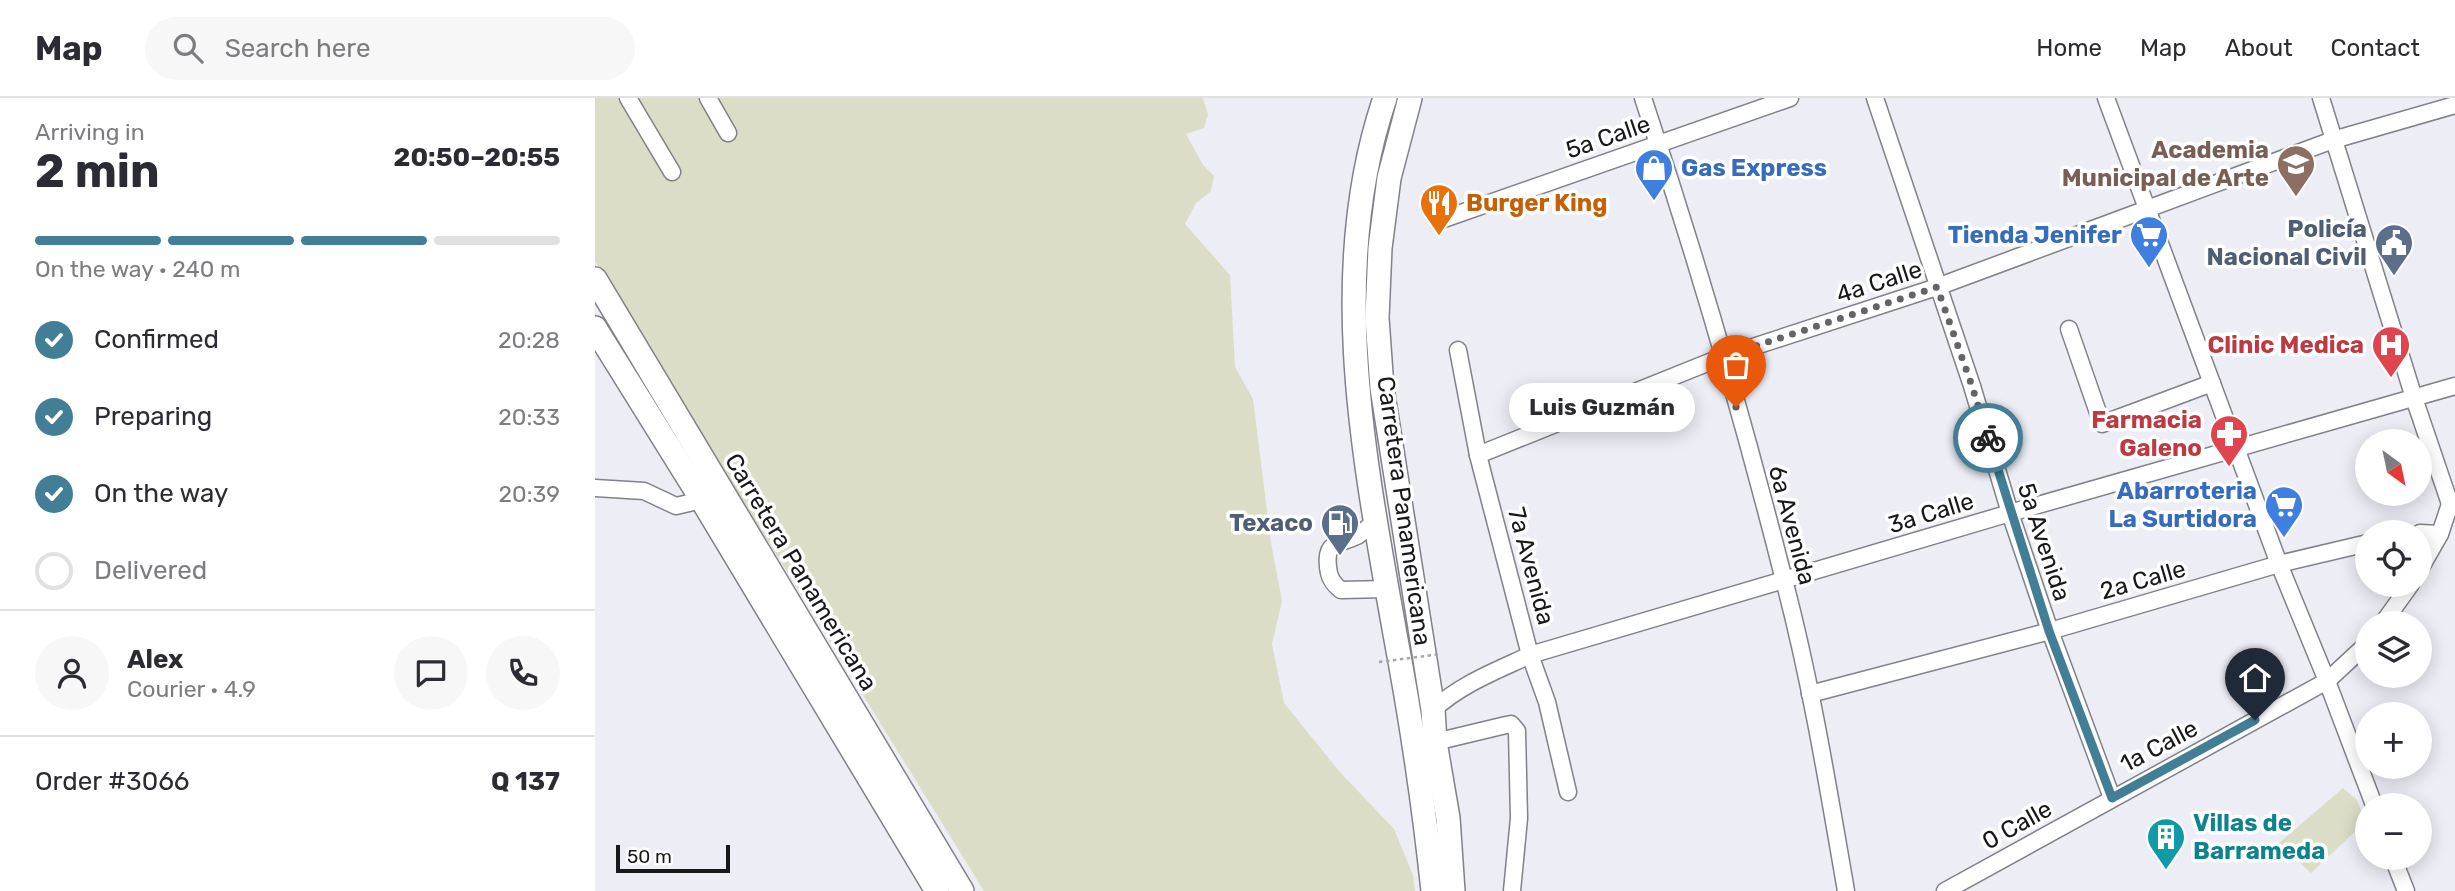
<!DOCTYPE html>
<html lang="en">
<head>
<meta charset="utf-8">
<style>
	:root { --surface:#fff; --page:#f7f7f7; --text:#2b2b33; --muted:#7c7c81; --line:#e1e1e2; --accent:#427f96 }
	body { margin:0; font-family:Rubik,sans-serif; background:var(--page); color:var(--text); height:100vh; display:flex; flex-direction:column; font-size:26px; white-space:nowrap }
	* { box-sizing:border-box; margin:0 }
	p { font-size:23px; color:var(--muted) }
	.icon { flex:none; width:38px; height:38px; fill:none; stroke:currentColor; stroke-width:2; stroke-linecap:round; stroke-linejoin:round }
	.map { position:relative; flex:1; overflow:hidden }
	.side { display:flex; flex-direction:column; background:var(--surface); width:595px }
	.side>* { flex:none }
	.needle { width:46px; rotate:147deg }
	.fabs { position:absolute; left:1760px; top:331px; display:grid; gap:14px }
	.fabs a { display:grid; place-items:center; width:77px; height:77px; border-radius:50%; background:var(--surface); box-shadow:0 4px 18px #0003; font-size:35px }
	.scale { position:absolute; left:21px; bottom:18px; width:114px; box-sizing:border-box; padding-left:7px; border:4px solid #18181b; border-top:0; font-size:19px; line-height:24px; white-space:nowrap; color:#18181b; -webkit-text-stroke:5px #fff; paint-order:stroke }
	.pin { position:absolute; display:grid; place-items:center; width:60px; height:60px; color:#fff; margin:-72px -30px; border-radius:50% 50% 50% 0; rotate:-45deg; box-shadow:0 0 7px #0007 }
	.pin .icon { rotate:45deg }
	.courier { position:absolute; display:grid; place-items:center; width:70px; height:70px; margin:-35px; border:5px solid #427f96; border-radius:50%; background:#fff; color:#222; box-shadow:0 2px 9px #0007 }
	.bubble { position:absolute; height:49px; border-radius:24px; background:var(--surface); box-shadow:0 4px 18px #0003; font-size:23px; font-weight:700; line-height:49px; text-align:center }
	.headline em { font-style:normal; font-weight:700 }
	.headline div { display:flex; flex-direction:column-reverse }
	.headline { display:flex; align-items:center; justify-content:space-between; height:119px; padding:0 35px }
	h1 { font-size:46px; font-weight:700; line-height:52px }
	.bar { display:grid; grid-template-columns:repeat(4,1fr); gap:10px 7px; align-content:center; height:84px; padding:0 35px }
	.bar i { height:9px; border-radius:5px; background:var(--line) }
	.bar .current { background:var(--accent) }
	.bar p { grid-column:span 4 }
	.line { display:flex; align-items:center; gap:18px; padding:0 35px; border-top:2px solid var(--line) }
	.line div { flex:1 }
	.round { display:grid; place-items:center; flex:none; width:74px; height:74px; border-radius:37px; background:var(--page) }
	ol { padding:0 35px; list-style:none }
	li { display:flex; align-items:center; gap:21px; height:77px }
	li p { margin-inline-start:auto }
	li .icon { padding:7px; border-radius:50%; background:var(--accent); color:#fff; stroke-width:4 }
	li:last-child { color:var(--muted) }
	li i { width:38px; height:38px; border:4px solid var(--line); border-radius:50% }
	header { display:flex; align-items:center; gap:42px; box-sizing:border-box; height:98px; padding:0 35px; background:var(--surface); border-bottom:2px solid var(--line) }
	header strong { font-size:33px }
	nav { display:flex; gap:38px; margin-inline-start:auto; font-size:24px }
	.search { width:490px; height:63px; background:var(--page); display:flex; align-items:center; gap:18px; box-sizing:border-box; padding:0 24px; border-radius:38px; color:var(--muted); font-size:26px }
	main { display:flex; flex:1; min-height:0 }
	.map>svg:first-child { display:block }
	.green { fill:#dbddc7 }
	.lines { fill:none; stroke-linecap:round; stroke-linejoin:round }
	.minor-casing { stroke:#818189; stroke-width:19 }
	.highway-casing { stroke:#818189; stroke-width:26 }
	.minor { stroke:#fff; stroke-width:16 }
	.highway { stroke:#fff; stroke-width:23 }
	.path-bridge { stroke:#a5a5ab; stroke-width:2.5; stroke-dasharray:3.5 3.5; stroke-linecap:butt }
	.done { stroke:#636368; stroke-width:7; stroke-dasharray:0 12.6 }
	.route { stroke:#427f96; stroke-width:9 }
	.labels { text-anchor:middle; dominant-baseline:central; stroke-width:7; stroke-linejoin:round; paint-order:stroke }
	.street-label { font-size:24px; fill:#18181b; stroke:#fff }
	.education-label { font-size:24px; font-weight:bold; fill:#785e54; stroke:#fff; text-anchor:end }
	.shop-label { font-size:24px; font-weight:bold; fill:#366cbe; stroke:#fff; text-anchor:end }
	.food-label { font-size:24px; font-weight:bold; fill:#c56008; stroke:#fff; text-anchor:start }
	.service-label { font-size:24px; font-weight:bold; fill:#4e5e75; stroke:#fff; text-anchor:end }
	.health-label { font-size:24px; font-weight:bold; fill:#be3a42; stroke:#fff; text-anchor:end }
	.culture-label { font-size:24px; font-weight:bold; fill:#0d838f; stroke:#fff; text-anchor:start }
</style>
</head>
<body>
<header>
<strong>Map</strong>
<div class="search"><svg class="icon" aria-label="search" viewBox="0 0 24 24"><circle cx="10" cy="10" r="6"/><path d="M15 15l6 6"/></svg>Search here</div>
<nav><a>Home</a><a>Map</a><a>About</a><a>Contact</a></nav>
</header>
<main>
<section class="side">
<div class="headline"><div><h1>2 min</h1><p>Arriving in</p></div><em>20:50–20:55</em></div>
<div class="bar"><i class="current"></i><i class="current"></i><i class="current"></i><i></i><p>On the way · 240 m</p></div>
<ol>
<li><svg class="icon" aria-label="check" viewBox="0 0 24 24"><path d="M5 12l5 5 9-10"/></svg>Confirmed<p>20:28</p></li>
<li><svg class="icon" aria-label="check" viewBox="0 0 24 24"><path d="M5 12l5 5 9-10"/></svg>Preparing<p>20:33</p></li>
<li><svg class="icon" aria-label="check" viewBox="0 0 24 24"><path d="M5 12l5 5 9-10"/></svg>On the way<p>20:39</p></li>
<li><i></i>Delivered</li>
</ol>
<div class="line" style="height:126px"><a class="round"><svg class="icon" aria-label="person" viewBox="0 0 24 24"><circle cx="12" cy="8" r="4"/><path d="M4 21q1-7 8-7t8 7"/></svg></a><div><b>Alex</b><p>Courier · 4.9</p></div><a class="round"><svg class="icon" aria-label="chat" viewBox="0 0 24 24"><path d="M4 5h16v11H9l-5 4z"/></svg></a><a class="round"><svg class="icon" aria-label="phone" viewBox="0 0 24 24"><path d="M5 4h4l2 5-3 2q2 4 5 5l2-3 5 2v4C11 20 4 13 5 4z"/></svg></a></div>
<div class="line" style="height:91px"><div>Order #3066</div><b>Q 137</b></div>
</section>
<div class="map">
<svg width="1860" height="793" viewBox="0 0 1860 793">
	<rect width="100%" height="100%" fill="#ededf6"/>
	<!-- green -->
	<g class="green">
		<path d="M0 0H608L613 17 609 30 591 36 608 67 619 78 616 93 601 105 590 126 635 177 640 269 658 301 676 445 687 503 677 546 689 605 744 673 799 731 818 777 820 793H389L0 163Z"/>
		<path d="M1748 690 1762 702 1770 724 1716 775 1684 745Z"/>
	</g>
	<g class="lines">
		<defs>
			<g id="minor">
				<path d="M33 0 77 74"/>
				<path d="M113 0 133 35"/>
				<path d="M1048 0C1101 158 1148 320 1189 482 1216 584 1233 689 1251 793"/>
				<path d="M1280 0 1377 288 1415 415 1455 533 1517 700"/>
				<path d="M1511 0 1684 466 1732 583 1779 707"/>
				<path d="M1726 0 1819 300 1855 406"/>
				<path d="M846 122 1195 0"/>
				<path d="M1474 231 1507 326 1617 285"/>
				<path d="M863 252 883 357 935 557 952 604 973 694"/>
				<path d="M883 357 1127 259 1342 189 1738 42 1860 7"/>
				<path d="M0 390 49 393 81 408 107 402"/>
				<path d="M779 424C774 429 768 434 762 438 743 447 730 443 733 469 734 480 738 486 746 492L792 491"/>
				<path d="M1825 435 1845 436"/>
				<path d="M1825 471 1845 436 1855 406"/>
				<path d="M1788 525 1816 486"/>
				<path d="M1215 596 1455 533 1684 466 1773 445"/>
				<path d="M838 612C866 586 901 573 935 557L1415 415 1860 288"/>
				<path d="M840 644 911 627 916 626 922 633 924 720 917 793"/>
				<path d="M1798 760 1811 793"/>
				<path d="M1350 793 1732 583 1773 545"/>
			</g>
			<g id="highway">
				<path d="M790 0C731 173 769 361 800 536 816 621 829 707 838 793"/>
				<path d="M815 0 794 80 785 150 782 220 787 290 838 612 840 644 853 720 858 793"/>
				<path d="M0 181 367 793"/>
				<path d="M0 230 107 402 342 793"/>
			</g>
		</defs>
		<!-- minor casing -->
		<use href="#minor" class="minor-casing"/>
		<!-- highway casing -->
		<use href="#highway" class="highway-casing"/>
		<!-- minor -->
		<use href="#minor" class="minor"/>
		<!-- highway -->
		<use href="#highway" class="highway"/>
		<!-- path-bridge -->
		<path class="path-bridge" d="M784 564 846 556"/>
	</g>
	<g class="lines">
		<!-- done -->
		<path class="done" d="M1141 309 1127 259 1342 189 1377 288 1393 340"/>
		<!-- route -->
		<path class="route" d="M1393 340 1454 533 1517 700 1660 622"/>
	</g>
	<!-- icons -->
	<defs>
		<symbol id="school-pin" viewBox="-11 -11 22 30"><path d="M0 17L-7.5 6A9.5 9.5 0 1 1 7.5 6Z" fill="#8d6e63" stroke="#fff"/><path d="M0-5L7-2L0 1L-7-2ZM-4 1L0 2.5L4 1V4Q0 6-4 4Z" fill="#fff"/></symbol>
		<symbol id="shop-pin" viewBox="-11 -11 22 30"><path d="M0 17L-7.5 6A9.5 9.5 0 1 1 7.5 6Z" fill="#3f7fe0" stroke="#fff"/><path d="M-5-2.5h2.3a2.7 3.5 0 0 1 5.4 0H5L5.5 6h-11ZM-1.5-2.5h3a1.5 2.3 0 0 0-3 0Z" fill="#fff"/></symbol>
		<symbol id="restaurant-pin" viewBox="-11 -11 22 30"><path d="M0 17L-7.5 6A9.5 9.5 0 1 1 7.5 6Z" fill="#e8710a" stroke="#fff"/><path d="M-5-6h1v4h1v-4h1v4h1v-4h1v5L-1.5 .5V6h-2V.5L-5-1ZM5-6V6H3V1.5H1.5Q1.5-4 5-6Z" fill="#fff"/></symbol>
		<symbol id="supermarket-pin" viewBox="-11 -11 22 30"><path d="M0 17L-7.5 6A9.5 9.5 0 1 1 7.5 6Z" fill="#3f7fe0" stroke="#fff"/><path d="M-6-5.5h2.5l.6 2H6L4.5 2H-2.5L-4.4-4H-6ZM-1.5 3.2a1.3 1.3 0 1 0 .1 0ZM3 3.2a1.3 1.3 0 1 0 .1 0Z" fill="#fff"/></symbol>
		<symbol id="civic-pin" viewBox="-11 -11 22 30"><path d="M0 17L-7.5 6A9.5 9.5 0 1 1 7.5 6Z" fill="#5c6f8a" stroke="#fff"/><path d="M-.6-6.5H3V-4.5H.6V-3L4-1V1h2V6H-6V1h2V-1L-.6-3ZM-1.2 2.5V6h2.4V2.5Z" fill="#fff"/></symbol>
		<symbol id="hospital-pin" viewBox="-11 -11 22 30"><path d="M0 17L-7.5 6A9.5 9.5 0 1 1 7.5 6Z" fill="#e0444e" stroke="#fff"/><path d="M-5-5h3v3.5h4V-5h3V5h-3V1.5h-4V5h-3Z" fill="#fff"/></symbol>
		<symbol id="pharmacy-pin" viewBox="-11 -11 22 30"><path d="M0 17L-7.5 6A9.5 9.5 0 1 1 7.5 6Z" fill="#e0444e" stroke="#fff"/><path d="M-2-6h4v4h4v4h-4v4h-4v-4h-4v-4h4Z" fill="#fff"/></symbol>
		<symbol id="fuel-pin" viewBox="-11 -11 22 30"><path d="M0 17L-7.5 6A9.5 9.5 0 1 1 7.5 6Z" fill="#5c6f8a" stroke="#fff"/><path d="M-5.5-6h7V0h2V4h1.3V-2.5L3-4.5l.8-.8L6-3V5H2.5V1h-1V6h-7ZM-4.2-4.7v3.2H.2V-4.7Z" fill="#fff"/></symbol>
		<symbol id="building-pin" viewBox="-11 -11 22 30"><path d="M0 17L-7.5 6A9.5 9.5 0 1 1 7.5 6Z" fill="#0f9aa8" stroke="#fff"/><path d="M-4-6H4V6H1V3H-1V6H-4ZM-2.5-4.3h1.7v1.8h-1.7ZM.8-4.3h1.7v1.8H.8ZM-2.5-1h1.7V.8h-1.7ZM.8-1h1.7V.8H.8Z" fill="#fff"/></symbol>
	</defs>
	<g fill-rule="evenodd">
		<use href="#school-pin" x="1679" y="44" width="44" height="60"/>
		<use href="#shop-pin" x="1037" y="48" width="44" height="60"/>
		<use href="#restaurant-pin" x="822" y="83" width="44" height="60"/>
		<use href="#supermarket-pin" x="1532" y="115" width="44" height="60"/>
		<use href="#civic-pin" x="1777" y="123" width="44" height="60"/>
		<use href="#hospital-pin" x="1774" y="225" width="44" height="60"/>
		<use href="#pharmacy-pin" x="1612" y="314" width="44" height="60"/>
		<use href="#supermarket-pin" x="1667" y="385" width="44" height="60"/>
		<use href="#fuel-pin" x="723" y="403" width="44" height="60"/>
		<use href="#building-pin" x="1549" y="717" width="44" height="60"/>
	</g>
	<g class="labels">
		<!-- street labels -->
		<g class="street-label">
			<text transform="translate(1013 39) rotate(-19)">5a Calle</text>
			<text transform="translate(1284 184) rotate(-18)">4a Calle</text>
			<text transform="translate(809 413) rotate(82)">Carretera Panamericana</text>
			<text transform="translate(1336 415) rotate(-17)">3a Calle</text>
			<text transform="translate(1197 427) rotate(75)">6a Avenida</text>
			<text transform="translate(1449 444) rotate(72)">5a Avenida</text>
			<text transform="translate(936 468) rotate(75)">7a Avenida</text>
			<text transform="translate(206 474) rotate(59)">Carretera Panamericana</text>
			<text transform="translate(1548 482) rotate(-16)">2a Calle</text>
			<text transform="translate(1564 648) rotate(-28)">1a Calle</text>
			<text transform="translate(1422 727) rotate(-29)">0 Calle</text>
		</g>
		<!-- education labels -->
		<g class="education-label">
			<text x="1674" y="52">Academia<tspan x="1674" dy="28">Municipal de Arte</tspan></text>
		</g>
		<!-- shop labels -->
		<g class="shop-label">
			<text x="1086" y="70" text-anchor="start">Gas Express</text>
			<text x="1527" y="137">Tienda Jenifer</text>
			<text x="1662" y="393">Abarroteria<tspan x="1662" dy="28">La Surtidora</tspan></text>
		</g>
		<!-- food labels -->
		<g class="food-label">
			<text x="871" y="105">Burger King</text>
		</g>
		<!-- service labels -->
		<g class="service-label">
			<text x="1772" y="131">Policía<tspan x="1772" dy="28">Nacional Civil</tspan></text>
			<text x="718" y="425">Texaco</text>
		</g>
		<!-- health labels -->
		<g class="health-label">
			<text x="1769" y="247">Clinic Medica</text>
			<text x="1607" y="322">Farmacia<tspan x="1607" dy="28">Galeno</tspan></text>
		</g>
		<!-- culture labels -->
		<g class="culture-label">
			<text x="1598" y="725">Villas de<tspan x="1598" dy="28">Barrameda</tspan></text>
		</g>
	</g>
</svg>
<div class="fabs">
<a><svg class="needle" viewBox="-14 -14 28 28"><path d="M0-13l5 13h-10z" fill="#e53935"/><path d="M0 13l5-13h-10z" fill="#7c7c81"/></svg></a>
<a><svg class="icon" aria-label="locate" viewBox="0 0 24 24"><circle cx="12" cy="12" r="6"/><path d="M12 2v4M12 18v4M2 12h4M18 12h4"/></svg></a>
<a><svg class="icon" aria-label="layers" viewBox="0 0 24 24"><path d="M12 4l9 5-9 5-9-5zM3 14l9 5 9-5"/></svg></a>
<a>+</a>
<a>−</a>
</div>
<div class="scale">50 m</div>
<div class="pin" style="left:1141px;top:309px;background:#ea580c"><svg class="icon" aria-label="bag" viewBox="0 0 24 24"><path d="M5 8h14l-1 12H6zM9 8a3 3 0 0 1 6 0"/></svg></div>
<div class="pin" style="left:1660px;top:622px;background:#1f2937"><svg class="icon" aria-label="home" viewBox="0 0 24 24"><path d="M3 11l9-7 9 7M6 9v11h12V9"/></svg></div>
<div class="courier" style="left:1393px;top:340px"><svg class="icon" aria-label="bike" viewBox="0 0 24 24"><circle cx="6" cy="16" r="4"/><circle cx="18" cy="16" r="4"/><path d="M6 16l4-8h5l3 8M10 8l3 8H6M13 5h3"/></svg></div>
<div class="bubble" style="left:914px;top:285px;width:186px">Luis Guzmán</div>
</div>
</main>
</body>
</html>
